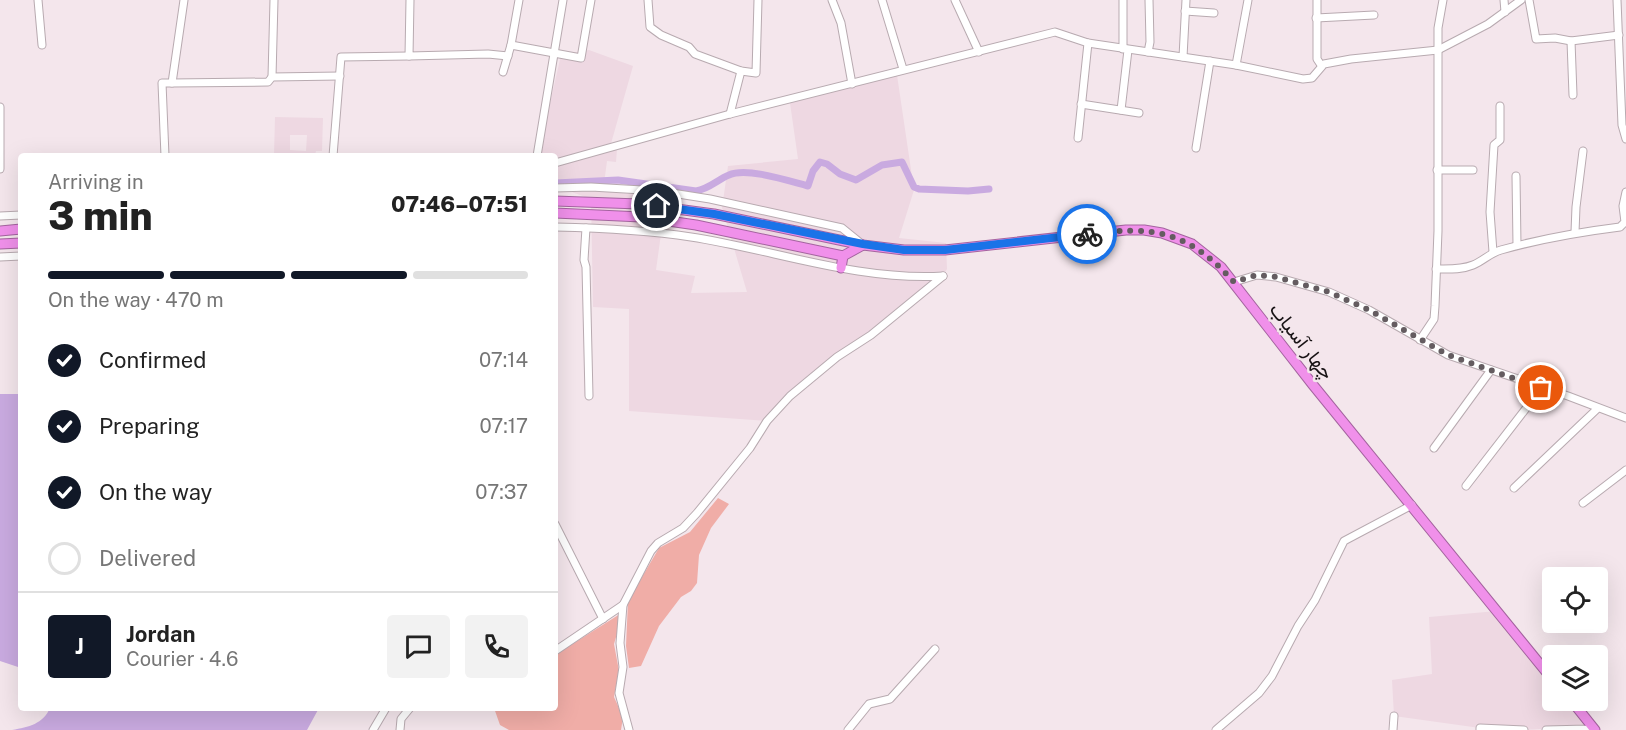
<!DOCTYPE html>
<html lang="en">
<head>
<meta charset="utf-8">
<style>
	:root { --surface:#fff; --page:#f2f2f2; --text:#222; --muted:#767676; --line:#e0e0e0; --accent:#111827 }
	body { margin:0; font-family:"Public Sans",Vazirmatn,sans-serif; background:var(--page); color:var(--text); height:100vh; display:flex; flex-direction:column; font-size:22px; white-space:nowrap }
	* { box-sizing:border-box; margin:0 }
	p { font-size:20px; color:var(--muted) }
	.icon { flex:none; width:33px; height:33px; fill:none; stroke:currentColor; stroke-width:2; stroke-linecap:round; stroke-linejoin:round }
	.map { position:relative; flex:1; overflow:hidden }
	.sheet { position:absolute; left:18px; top:153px; width:540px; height:558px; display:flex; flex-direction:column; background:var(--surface); border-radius:6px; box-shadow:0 6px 24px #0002 }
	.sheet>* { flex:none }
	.fabs { position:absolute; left:1542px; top:567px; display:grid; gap:12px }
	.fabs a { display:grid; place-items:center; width:66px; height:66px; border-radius:6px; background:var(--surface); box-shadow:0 6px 24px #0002; font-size:30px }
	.pin { position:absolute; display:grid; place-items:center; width:51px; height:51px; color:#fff; margin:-26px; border:3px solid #fff; border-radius:50%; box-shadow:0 2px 6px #0007 }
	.courier { position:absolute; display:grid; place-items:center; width:60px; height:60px; margin:-30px; border:4px solid #1a73e8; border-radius:50%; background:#fff; color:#222; box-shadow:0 2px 8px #0007 }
	.overview em { font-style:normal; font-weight:800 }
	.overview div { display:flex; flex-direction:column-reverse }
	.overview { display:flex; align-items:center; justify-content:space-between; height:102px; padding:0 30px }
	h1 { font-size:39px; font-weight:800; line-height:45px }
	.bar { display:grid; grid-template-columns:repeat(4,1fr); gap:9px 6px; align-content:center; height:72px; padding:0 30px }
	.bar i { height:8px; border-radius:4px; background:var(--line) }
	.bar .current { background:var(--accent) }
	.bar p { grid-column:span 4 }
	.line { display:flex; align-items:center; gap:15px; padding:0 30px; border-top:2px solid var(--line) }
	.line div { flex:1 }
	.round { display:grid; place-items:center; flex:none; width:63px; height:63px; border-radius:6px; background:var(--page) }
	ol { padding:0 30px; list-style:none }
	li { display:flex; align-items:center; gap:18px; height:66px }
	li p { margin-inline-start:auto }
	li .icon { padding:6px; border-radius:50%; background:var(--accent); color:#fff; stroke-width:4 }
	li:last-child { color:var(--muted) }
	li i { width:33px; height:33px; border:3px solid var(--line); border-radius:50% }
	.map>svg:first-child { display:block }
	.built { fill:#eed8e2; fill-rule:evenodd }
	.green { fill:#f0ada7 }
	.water { fill:#c9aae0 }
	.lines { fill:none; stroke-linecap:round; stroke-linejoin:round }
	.canal { stroke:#c9aae0; stroke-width:7 }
	.minor-casing { stroke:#b8aab0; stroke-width:9 }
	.highway-casing { stroke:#a4649f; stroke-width:11 }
	.minor { stroke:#fff; stroke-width:7 }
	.highway { stroke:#f090ea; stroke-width:9 }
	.done { stroke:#645c60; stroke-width:6; stroke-dasharray:0 10.8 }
	.route { stroke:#1a73e8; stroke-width:8 }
	.labels { text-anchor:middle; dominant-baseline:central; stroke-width:5; stroke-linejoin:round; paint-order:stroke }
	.street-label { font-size:20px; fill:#171214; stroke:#f4e6ec }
</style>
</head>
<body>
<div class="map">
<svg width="1626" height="730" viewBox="0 0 1626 730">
	<rect width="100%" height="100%" fill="#f4e6ec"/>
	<!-- built -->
	<g class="built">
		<path d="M589 50 633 66 610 147 617 149 616 162 607 161 603 191 666 198 656 270 695 276 691 293 747 292 722 208 728 166 798 159 790 103 897 75 914 190 899 238 946 243 947 269 943 276 837 357 767 421 629 411V309L593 307 591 199 555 186V156H538L561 55Z"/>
		<path d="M275 117 323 118 322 151H316L315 155 310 156H274ZM290 135H307L306 151 290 150Z"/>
		<path d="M1497 611 1552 679V700L1571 701 1592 726 1524 730 1480 728 1394 716 1392 680 1432 674 1429 617Z"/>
	</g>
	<!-- green -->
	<g class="green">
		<path d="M718 498 729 504 711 528 699 555 697 583 691 591 681 597 659 626 641 666 629 668 626 646 628 601 659 548 690 532Z"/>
		<path d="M620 614 619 627 614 644 619 671 614 697 623 717 621 730H509L500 725 494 708H555V655Z"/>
	</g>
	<!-- water -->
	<g class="water">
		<path d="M0 394H21V668L0 661Z"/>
		<path d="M50 708H319L307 730H12C29 727 43 724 50 708Z"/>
	</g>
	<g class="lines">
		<!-- canal -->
		<path class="canal" d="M555 183 618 180 696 191C709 189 717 180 729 175 747 167 789 181 808 186L813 171 820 162 827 164 840 174 856 180 882 165 902 162 914 187 919 189 968 191 989 189"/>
		<defs>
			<g id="minor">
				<path d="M38 0 42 45"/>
				<path d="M410 0 409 56 488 54 508 56"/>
				<path d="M648 0 650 27 661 35 689 47 695 54 741 71 756 73 758 0"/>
				<path d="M832 0 841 23 852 84"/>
				<path d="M882 0 903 69"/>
				<path d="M955 0 979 52"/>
				<path d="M1123 0V49"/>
				<path d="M1317 0V59L1321 65"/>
				<path d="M1504 0 1505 12"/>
				<path d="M1529 0 1536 39 1555 38 1571 41 1619 35"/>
				<path d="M1617 0 1622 125 1626 139"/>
				<path d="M1185 11 1214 13"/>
				<path d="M1316 18 1374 15"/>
				<path d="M1571 41 1573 95"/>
				<path d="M511 45 581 58 591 0"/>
				<path d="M1148 52 1150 42 1149 0"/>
				<path d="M1183 57 1186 0"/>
				<path d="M1236 65 1248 0"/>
				<path d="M503 72 511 45 519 0"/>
				<path d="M272 77 274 0"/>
				<path d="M172 83 268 82 272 77 340 76"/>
				<path d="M1081 104 1139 113"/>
				<path d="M0 107V169"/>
				<path d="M1121 110 1128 50"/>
				<path d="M730 114 741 71"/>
				<path d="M1078 138 1088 43"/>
				<path d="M1196 148 1210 61"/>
				<path d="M165 156 162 83H172L184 0"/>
				<path d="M333 156 341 57 409 56"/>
				<path d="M537 156 563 0"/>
				<path d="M555 163 730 114 1055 32 1088 43 1236 65 1303 79 1312 78 1324 64 1351 59 1438 50 1488 24 1521 0"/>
				<path d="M1437 170H1473"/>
				<path d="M1516 176 1517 245"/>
				<path d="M555 188 591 187 659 191 710 199 842 228 863 245"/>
				<path d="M0 216 21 215"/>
				<path d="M555 227C600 228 646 230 691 237 775 250 857 281 943 276"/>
				<path d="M586 228 584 260 586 267 589 396"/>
				<path d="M1575 232 1576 207 1583 151"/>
				<path d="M1493 252 1490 212 1494 145 1500 140V106"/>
				<path d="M0 257 21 256"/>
				<path d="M1436 269C1448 269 1461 270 1473 265 1483 261 1490 253 1501 250 1540 239 1580 232 1620 227L1625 222 1623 206 1626 192"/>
				<path d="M1234 282 1257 275 1276 277 1329 292 1369 310 1448 355 1568 396 1626 418"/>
				<path d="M1420 340 1434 319 1435 306 1438 231V28L1443 0"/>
				<path d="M1434 448 1491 370"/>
				<path d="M1466 486 1541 389"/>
				<path d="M1514 488 1597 409"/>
				<path d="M1583 503 1626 470"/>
				<path d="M555 524 603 619"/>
				<path d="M623 605 620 643 623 667 619 693 629 730"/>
				<path d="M555 651 623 605 651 551 658 543 683 528 697 513 750 448 767 421 790 396 837 357 871 335 943 276"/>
				<path d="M373 730 386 708"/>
				<path d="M400 730 401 719 410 708"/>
				<path d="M848 730 869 704 890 699 935 649"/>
				<path d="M1216 730 1259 693 1272 676 1298 626 1315 600 1344 541 1412 505"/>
				<path d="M1393 730 1394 716"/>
				<path d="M1480 730V728L1524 730"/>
				<path d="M1546 730 1587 729 1592 726"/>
			</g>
			<g id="highway">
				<path d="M555 201 639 204 714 214 863 245 904 250H945L1126 230H1144L1162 233 1192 244 1221 267 1313 385 1552 679"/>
				<path d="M555 213 641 217 696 225 843 256 863 245"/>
				<path d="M0 231 21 229"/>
				<path d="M0 244 21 243"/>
				<path d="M841 268 843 256"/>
				<path d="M1571 700 1595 730"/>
			</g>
		</defs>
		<!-- minor casing -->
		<use href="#minor" class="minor-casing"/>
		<!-- highway casing -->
		<use href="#highway" class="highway-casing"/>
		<!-- minor -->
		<use href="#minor" class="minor"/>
		<!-- highway -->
		<use href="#highway" class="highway"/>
	</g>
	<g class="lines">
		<!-- done -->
		<path class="done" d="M1087 234C1154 226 1187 230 1234 282L1257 275 1276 277 1329 292 1369 310 1448 355 1541 388"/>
		<!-- route -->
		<path class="route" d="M657 206 714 214 863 244 904 250H945L1087 234"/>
	</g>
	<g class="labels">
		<!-- street labels -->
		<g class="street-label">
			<text transform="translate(1302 341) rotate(52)">چهار آسیاب</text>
		</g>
	</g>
</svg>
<div class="fabs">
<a><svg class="icon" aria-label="locate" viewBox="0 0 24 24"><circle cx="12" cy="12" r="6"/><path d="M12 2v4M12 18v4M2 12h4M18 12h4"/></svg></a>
<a><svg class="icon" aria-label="layers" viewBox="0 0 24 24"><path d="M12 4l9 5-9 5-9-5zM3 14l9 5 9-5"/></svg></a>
</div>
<div class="pin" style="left:1541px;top:388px;background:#ea580c"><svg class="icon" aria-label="bag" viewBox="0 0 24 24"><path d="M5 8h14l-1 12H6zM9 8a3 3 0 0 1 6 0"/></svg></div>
<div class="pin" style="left:657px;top:206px;background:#1f2937"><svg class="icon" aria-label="home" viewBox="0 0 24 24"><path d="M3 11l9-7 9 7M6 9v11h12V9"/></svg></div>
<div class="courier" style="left:1087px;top:234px"><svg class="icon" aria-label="bike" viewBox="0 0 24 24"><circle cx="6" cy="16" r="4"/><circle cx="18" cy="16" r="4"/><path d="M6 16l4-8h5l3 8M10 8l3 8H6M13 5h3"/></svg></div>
<section class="sheet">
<div class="overview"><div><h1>3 min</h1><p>Arriving in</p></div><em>07:46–07:51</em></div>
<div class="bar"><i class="current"></i><i class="current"></i><i class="current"></i><i></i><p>On the way · 470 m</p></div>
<ol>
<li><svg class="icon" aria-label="check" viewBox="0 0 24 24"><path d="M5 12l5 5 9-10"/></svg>Confirmed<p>07:14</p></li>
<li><svg class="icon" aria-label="check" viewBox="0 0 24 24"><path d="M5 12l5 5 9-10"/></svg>Preparing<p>07:17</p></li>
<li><svg class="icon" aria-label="check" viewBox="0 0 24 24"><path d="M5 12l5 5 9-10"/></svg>On the way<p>07:37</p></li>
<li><i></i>Delivered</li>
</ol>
<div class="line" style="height:108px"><b class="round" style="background:var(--accent);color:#fff">J</b><div><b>Jordan</b><p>Courier · 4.6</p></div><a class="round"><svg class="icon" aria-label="chat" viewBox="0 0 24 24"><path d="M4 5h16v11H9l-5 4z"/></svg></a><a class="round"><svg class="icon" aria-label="phone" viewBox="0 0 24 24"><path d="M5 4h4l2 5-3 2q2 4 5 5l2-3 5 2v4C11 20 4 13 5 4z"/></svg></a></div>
</section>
</div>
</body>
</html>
